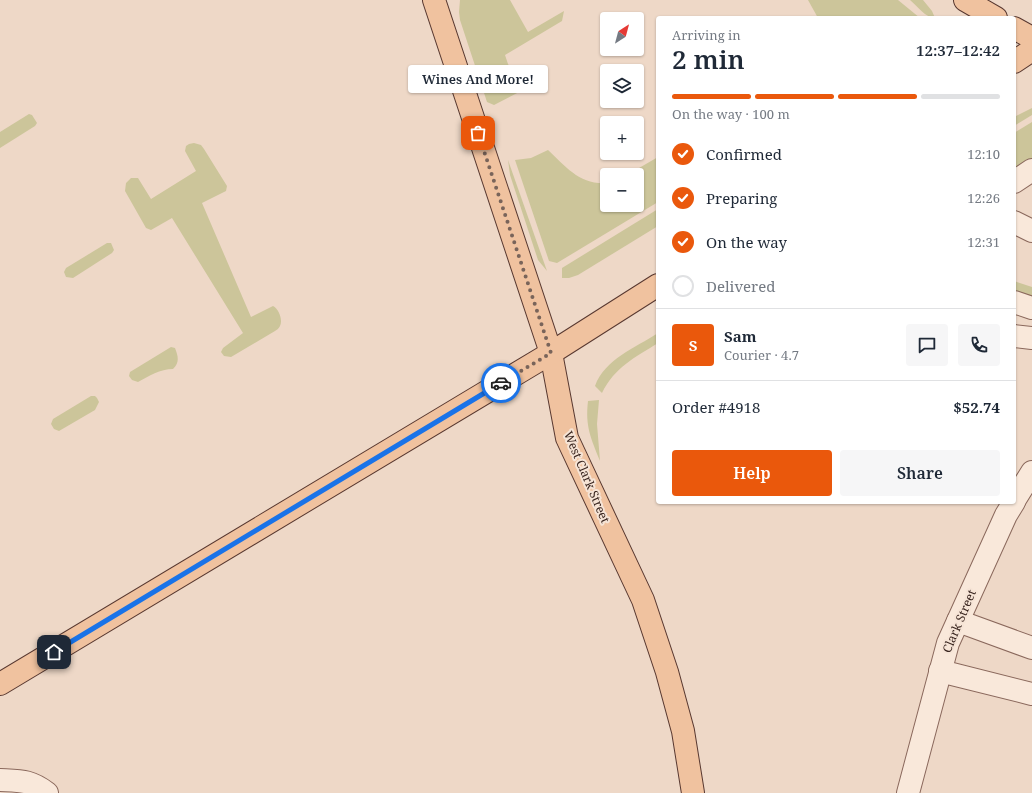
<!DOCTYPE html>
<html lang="en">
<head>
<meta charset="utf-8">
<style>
	:root { --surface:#fff; --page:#f6f6f7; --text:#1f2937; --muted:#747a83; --line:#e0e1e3; --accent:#ea580c }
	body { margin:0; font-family:"Noto Serif",serif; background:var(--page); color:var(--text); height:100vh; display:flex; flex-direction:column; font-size:15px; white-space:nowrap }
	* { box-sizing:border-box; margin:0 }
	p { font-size:13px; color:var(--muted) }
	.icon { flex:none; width:22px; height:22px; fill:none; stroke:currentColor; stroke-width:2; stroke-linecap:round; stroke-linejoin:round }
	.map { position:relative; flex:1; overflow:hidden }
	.sheet { position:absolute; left:656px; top:16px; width:360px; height:488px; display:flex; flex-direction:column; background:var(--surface); border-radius:4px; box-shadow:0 1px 3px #0004 }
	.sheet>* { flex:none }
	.needle { width:26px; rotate:36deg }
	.controls { position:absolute; left:600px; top:12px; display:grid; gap:8px }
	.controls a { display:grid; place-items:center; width:44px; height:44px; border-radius:4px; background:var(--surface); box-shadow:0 1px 3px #0004; font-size:20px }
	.pin { position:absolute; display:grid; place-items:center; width:34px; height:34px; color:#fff; margin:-17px; border-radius:8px; box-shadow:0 2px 6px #0006 }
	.courier { position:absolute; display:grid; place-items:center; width:40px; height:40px; margin:-20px; border:3px solid #1a73e8; border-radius:50%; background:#fff; color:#222; box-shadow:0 1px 5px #0007 }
	.bubble { position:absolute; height:28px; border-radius:4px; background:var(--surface); box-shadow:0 1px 3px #0004; font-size:13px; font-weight:600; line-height:28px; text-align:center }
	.overview em { font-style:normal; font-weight:600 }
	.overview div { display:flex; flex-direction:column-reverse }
	.overview { display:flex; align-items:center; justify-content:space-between; height:68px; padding:0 16px }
	h1 { font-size:26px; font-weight:600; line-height:30px }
	.bar { display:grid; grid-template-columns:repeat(4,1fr); gap:6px 4px; align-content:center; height:48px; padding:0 16px }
	.bar i { height:5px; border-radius:3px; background:var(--line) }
	.bar .on { background:var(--accent) }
	.bar p { grid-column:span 4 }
	.line { display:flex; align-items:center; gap:10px; padding:0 16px; border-top:1px solid var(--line) }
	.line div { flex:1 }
	.round { display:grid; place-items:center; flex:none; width:42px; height:42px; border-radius:4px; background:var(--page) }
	ol { padding:0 16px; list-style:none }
	li { display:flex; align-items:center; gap:12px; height:44px }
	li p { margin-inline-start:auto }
	li .icon { padding:4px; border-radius:50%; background:var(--accent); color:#fff; stroke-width:4 }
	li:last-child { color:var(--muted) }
	li i { width:22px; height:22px; border:2px solid var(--line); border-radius:50% }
	.primary-button { display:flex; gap:8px; margin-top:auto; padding:8px 16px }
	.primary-button a { flex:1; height:46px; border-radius:4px; background:var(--accent); color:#fff; font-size:16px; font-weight:600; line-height:46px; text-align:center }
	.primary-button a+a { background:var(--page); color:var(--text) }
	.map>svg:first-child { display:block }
	.green { fill:#ccc59a }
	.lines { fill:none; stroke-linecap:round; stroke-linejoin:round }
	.minor-casing { stroke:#8a685c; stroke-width:24 }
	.major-casing { stroke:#583830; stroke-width:24 }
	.minor { stroke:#f9e8da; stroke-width:22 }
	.major { stroke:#f0c29f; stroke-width:22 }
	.done { stroke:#79645a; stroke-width:4; stroke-dasharray:0 7.2 }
	.route { stroke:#1a73e8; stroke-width:5 }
	.labels { text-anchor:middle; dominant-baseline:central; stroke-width:4; stroke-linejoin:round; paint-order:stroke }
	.street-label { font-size:12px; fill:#3a2620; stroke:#f6e4d6 }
</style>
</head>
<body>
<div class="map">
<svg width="1032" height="793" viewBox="0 0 1032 793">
	<rect width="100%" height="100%" fill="#eed8c7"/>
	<!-- green -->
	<g class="green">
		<path d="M460 0H510L528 32 564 11 562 21 505 55 508 64 523 90 494 105 487 102 460 20 459 12Z"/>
		<path d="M808 0H898L920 18H818Z"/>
		<path d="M910 0H923L932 11 935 18C926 18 917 6 910 0Z"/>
		<path d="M1032 108V115L1014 126V117Z"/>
		<path d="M29 114 32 115 37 123 35 126 0 148V132Z"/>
		<path d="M1032 122V158L1014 169V133Z"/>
		<path d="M194 143 201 145 204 149 227 186 226 191 202 203 251 317 273 306C279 309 283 320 280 326 279 328 277 330 275 331L231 357 224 356 221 352 223 348 243 333 172 218 151 230 146 228 125 191 126 183 131 178H138L151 199 196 171 185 151 186 146 189 144Z"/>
		<path d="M548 150C566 167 580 185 607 183V205H637V175H627L658 157V202L557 263 549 261 515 160 531 158Z"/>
		<path d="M508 160 547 271 538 260 510 175Z"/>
		<path d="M658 209V226L578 275 569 278H562V268Z"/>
		<path d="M107 243H111L114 250 112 253 73 278 66 277 64 272 66 268Z"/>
		<path d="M1014 281 1032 287V297L1014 292Z"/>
		<path d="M658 333V343C634 358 615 367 602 393L595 386C605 359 635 348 658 333Z"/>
		<path d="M171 347 175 348C178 356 180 362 173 369 160 369 149 376 138 382L132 380 129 376 130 372Z"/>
		<path d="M91 396H95L97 398 99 402 95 410 59 431 54 429 51 424 53 419Z"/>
		<path d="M599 400 597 424 600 461C591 438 585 427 588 401Z"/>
	</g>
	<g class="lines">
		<defs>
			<g id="minor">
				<path d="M1014 182 1032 170"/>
				<path d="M1014 222 1032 231"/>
				<path d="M1014 302 1032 308"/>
				<path d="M1014 336 1032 338"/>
				<path d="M1014 501 1032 472"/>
				<path d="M958 621 1032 648"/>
				<path d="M940 671 1032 694"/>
				<path d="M0 780C21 781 30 780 47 793"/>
				<path d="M908 793 948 643 1006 515 1014 502"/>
			</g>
			<g id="major">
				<path d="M434 0 551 353 567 438 643 600 667 672 683 731 693 793"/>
				<path d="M965 0 996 18"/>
				<path d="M1014 28 1032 38"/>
				<path d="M1014 62 1032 50"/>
				<path d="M0 684 551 353 658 285"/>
			</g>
		</defs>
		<!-- minor casing -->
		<use href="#minor" class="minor-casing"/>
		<!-- major casing -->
		<use href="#major" class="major-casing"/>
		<!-- minor -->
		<use href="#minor" class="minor"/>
		<!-- major -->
		<use href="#major" class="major"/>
	</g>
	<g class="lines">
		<!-- done -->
		<path class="done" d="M478 133 551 353 501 383"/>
		<!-- route -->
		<path class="route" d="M54 652 501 383"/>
	</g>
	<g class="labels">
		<!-- street labels -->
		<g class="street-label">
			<text transform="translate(587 477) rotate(67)">West Clark Street</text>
			<text transform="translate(959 621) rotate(-67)">Clark Street</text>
		</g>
	</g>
</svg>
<div class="controls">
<a><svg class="needle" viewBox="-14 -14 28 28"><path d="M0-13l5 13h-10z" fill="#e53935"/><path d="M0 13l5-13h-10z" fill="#747a83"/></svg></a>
<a><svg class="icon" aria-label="layers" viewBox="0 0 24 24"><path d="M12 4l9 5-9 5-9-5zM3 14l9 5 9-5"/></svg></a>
<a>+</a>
<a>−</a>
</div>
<div class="pin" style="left:478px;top:133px;background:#ea580c"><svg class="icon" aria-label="bag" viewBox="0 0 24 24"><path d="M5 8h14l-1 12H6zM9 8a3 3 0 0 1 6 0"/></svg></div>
<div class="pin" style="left:54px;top:652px;background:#1f2937"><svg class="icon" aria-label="home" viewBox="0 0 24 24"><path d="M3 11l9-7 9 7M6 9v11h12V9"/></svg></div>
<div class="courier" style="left:501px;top:383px"><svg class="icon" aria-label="car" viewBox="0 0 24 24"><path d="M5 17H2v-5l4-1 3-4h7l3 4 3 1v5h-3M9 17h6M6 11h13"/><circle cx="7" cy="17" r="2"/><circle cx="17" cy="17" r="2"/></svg></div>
<div class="bubble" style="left:408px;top:65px;width:140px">Wines And More!</div>
<section class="sheet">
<div class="overview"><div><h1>2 min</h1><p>Arriving in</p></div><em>12:37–12:42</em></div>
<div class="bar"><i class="on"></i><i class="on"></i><i class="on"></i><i></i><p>On the way · 100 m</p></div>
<ol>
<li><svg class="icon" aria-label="check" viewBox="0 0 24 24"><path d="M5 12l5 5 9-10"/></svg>Confirmed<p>12:10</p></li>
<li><svg class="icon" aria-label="check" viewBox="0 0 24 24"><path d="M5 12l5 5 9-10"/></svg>Preparing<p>12:26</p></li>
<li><svg class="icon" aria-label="check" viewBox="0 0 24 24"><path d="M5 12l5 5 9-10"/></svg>On the way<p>12:31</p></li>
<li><i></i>Delivered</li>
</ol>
<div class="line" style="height:72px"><b class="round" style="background:var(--accent);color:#fff">S</b><div><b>Sam</b><p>Courier · 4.7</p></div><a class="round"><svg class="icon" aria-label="chat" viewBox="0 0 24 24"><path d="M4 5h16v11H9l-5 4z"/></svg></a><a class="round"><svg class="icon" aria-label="phone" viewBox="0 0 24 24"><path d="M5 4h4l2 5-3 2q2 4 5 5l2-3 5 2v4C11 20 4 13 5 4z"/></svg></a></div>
<div class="line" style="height:52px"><div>Order #4918</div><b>$52.74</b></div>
<div class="primary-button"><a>Help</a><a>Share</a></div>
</section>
</div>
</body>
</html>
